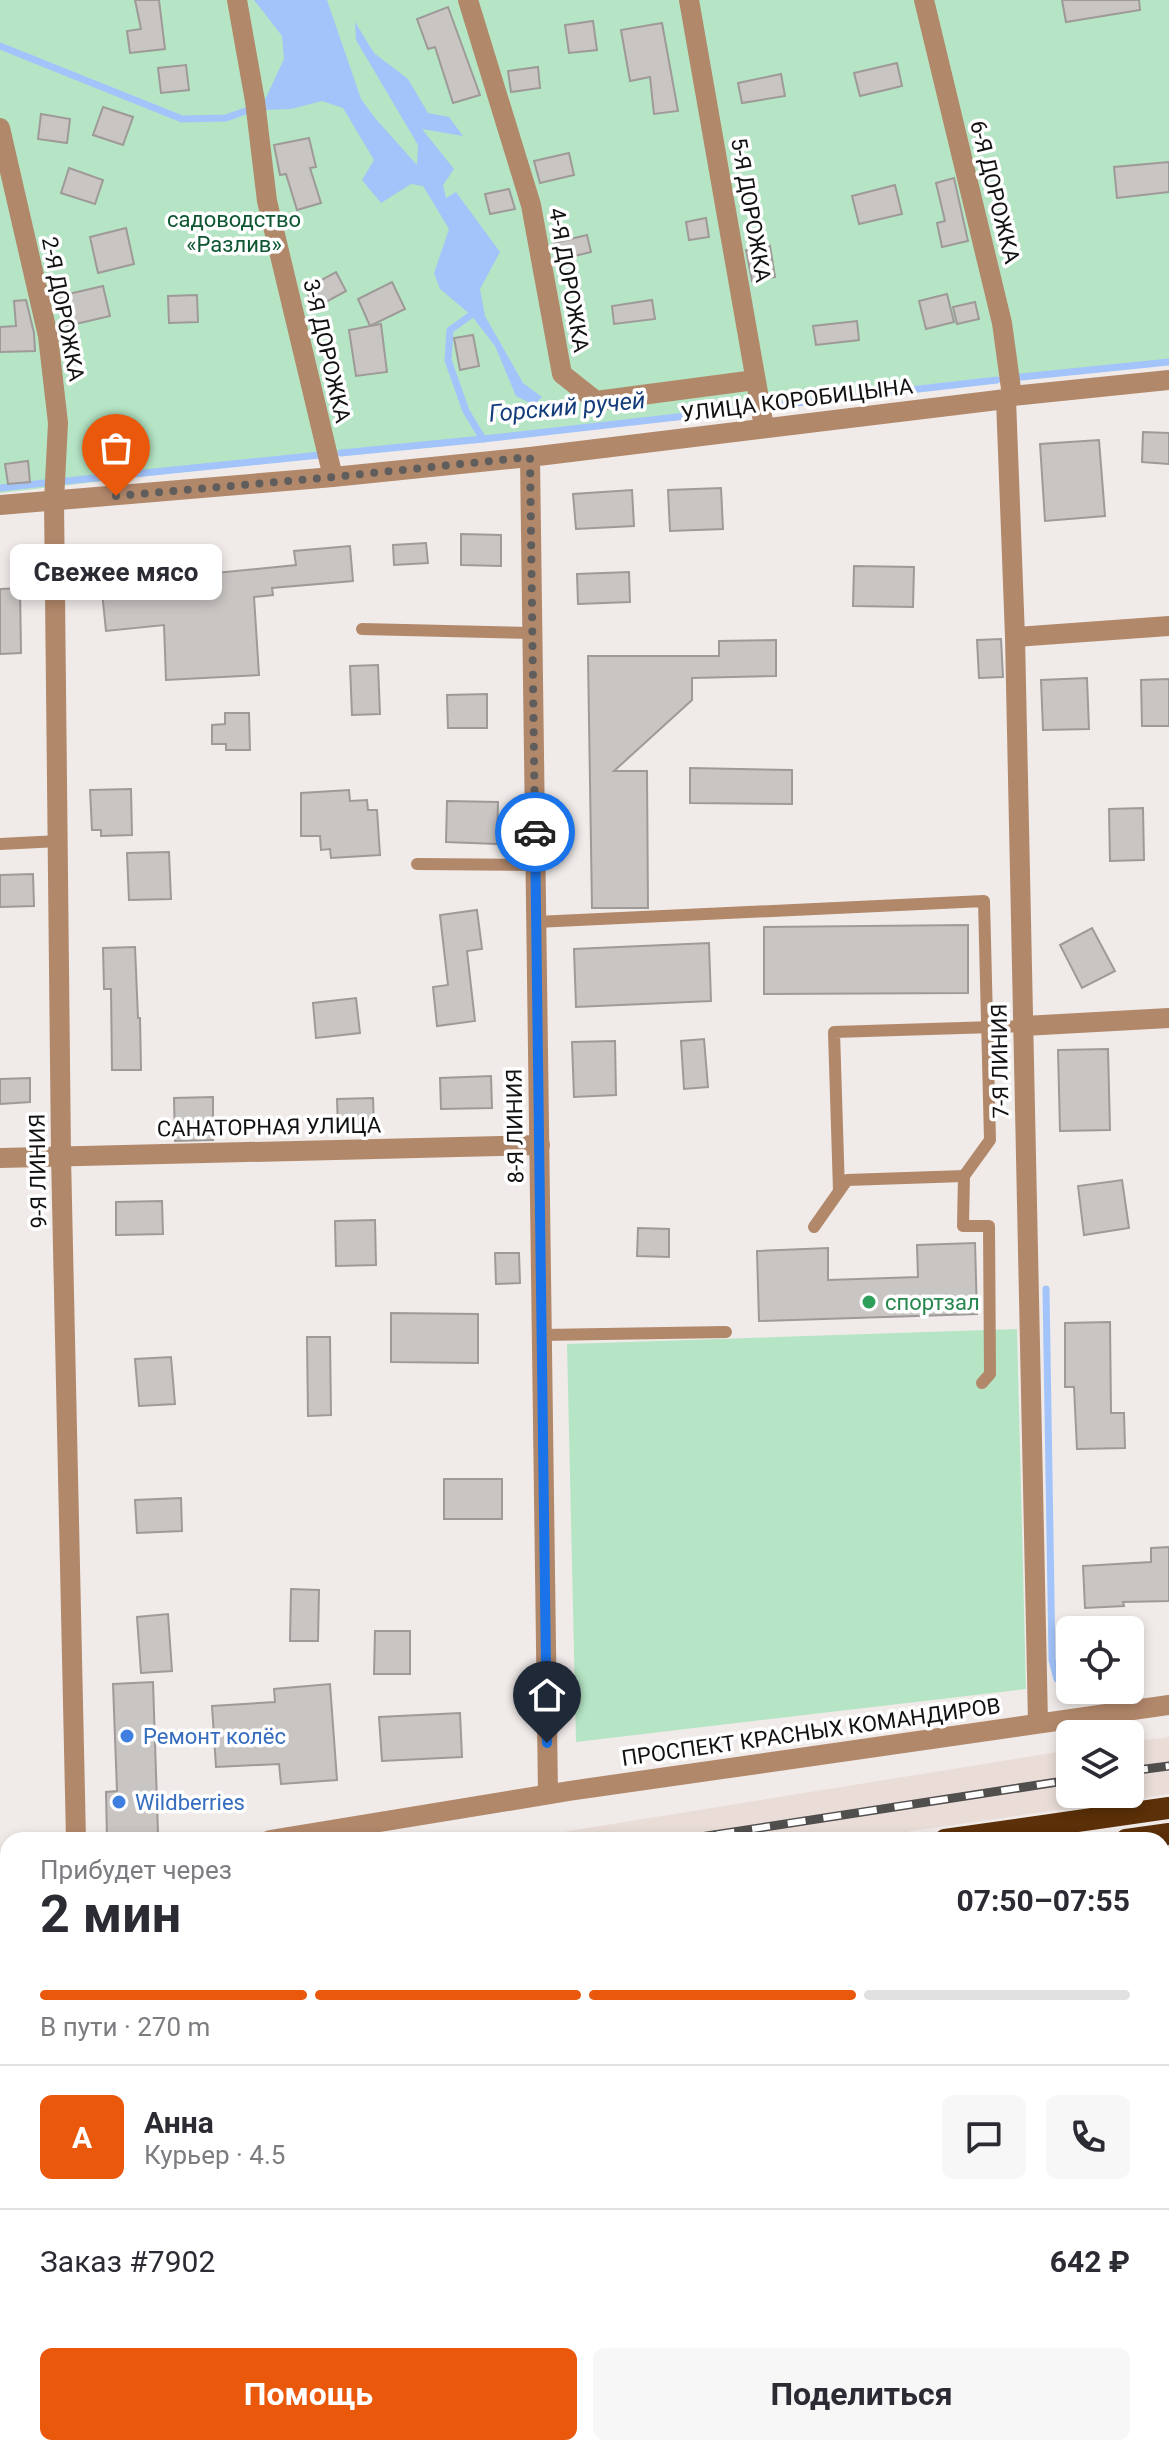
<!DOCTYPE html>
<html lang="ru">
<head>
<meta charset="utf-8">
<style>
	:root { --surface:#fff; --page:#f7f7f7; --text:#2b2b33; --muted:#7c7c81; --line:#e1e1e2; --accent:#ea580c }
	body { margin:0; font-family:Roboto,sans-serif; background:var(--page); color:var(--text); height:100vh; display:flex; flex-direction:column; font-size:30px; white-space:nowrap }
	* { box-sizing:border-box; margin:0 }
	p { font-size:26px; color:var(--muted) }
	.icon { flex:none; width:44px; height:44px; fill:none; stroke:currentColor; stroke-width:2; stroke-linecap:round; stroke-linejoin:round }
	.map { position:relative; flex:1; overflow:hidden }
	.side { position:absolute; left:0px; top:1832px; width:1170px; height:624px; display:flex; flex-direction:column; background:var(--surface); border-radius:24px 24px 0 0; box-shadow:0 4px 12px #0003 }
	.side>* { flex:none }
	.tools { position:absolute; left:1056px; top:1616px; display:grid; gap:16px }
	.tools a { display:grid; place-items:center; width:88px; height:88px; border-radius:12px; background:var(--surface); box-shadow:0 4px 12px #0003; font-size:40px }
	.pin { position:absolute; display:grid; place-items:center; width:68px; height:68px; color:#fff; margin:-82px -34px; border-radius:50% 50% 50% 0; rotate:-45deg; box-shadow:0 0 8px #0007 }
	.pin .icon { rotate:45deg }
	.courier { position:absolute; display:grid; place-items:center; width:80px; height:80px; margin:-40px; border:6px solid #1a73e8; border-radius:50%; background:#fff; color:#222; box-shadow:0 2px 10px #0007 }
	.bubble { position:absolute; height:56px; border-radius:12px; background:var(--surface); box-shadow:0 4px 12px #0003; font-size:26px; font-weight:700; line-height:56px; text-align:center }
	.head em { font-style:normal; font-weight:700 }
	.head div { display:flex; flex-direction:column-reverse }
	.head { display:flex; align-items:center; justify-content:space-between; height:136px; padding:0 40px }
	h1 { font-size:52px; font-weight:700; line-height:60px }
	.bar { display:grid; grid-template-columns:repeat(4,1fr); gap:12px 8px; align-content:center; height:96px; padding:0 40px }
	.bar i { height:10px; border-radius:6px; background:var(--line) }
	.bar .on { background:var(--accent) }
	.bar p { grid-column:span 4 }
	.line { display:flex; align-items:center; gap:20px; padding:0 40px; border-top:2px solid var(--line) }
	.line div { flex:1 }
	.round { display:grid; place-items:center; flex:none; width:84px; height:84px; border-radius:12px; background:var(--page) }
	.button { display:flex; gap:16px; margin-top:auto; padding:16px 40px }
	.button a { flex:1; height:92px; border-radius:12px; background:var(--accent); color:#fff; font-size:32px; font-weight:700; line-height:92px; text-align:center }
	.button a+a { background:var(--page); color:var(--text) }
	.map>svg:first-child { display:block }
	.built { fill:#eaddd7 }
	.green { fill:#b5e5c4 }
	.forest { fill:#88c69d }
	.water { fill:#a2c4fb }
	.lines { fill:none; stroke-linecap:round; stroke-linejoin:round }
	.stream { stroke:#a2c4fb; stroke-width:7 }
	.building { fill:#c9c5c3; stroke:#9e9a98; stroke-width:2 }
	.path { stroke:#a6a2a1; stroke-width:4; stroke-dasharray:6 6; stroke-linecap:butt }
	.service { stroke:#b2886b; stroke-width:12 }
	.minor { stroke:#b2886b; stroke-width:20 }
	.tertiary { stroke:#b2886b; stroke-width:20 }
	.trunk { stroke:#5c3008; stroke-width:22 }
	.rail-casing { stroke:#514e4e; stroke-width:9 }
	.rail { stroke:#fff; stroke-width:6; stroke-dasharray:18; stroke-linecap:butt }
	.done { stroke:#605d5d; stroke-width:8; stroke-dasharray:0 14.4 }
	.route { stroke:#1a73e8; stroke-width:10 }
	.leisure-dot { fill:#2e9e5b; stroke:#fff; stroke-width:3 }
	.shop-dot { fill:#3f7fe0; stroke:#fff; stroke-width:3 }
	.labels { text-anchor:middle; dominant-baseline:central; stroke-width:7; stroke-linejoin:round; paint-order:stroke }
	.street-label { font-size:22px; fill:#131111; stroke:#fff }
	.park-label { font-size:22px; fill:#0c5631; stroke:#fff }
	.leisure-label { font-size:22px; fill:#27864d; stroke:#fff; text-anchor:start }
	.shop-label { font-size:22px; fill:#366cbe; stroke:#fff; text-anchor:start }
	.water-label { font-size:24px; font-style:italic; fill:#143c7b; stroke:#fff }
</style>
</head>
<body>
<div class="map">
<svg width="1169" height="2456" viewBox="0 0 1169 2456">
	<rect width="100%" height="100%" fill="#f0ebe9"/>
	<!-- built -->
	<g class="built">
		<path d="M1169 1737V1794L850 1840H513L1070 1750V1794H1130V1742Z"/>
		<path d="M8 1966V2023L0 2026V1969Z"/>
	</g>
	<!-- green -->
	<g class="green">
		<path d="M0 0H1169V364L1003 376 0 493Z"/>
		<path d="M1017 1329 1026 1689 576 1742 567 1344Z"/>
	</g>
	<!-- forest -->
	<g class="forest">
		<path d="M1169 2120V2226L1162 2228V2123Z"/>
		<path d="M1169 2253V2456H1076L1074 2448H1162V2255Z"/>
		<path d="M777 2448H948L947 2456H764Z"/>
	</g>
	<!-- water -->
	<path class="water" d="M254 0H327L361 99 375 118 417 165 418 145 356 40 355 22 374 53 408 79 428 113 449 117 463 136 422 129 454 169 443 185 446 198 456 192 500 252 480 289 485 316 523 383 542 397 534 405 516 396 495 346 471 315 440 289 434 273 449 229 423 186 411 184 381 203 362 180 374 160 343 108 322 101 291 109 264 110 263 104 284 59 282 36Z"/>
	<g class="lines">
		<!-- stream -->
		<g class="stream">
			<path d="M0 46 182 119 226 118 254 108"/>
			<path d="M471 315 450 330 448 360 466 411 483 439 747 409"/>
			<path d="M1021 377 1169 362"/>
			<path d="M779 405 997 380"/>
			<path d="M341 453 483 439"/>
			<path d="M66 481 320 455"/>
			<path d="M0 488 44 483"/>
			<path d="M1046 1289 1052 1660 1057 1679 1070 1680"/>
			<path d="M1162 1960 1169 1961"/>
			<path d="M1162 2059 1169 2060"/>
			<path d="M1148 2448 1153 2456"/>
		</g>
	</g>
	<!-- building -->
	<g class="building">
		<path d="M135 0H159L165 49 130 53 127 31 141 29Z"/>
		<path d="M1062 0H1139L1140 10 1066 22Z"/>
		<path d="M448 7 480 95 453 103 435 47 428 49 417 19Z"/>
		<path d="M593 21 597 50 569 53 565 25Z"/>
		<path d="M662 23 678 111 654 114 650 77 630 81 621 30Z"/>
		<path d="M897 63 902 86 860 96 854 73Z"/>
		<path d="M186 65 189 90 161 93 158 68Z"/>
		<path d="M538 67 540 88 511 92 508 71Z"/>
		<path d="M781 74 785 96 742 103 738 83Z"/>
		<path d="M103 107 133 117 123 145 93 135Z"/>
		<path d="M41 114 70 119 67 143 38 139Z"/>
		<path d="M309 138 316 167 310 168 321 203 297 210 286 174 280 175 274 145Z"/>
		<path d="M569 153 574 175 540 183 534 161Z"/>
		<path d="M1169 162V192L1117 198 1114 167Z"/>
		<path d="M69 168 103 180 95 204 61 193Z"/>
		<path d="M954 178 968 241 942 247 937 223 945 221 936 183Z"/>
		<path d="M895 185 902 214 859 224 852 196Z"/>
		<path d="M509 189 515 209 490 214 485 194Z"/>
		<path d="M706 218 709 237 689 240 686 222Z"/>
		<path d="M126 228 134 264 98 273 90 237Z"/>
		<path d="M587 235 591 252 558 260 554 243Z"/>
		<path d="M770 246 775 277 752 281 746 250Z"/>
		<path d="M336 272 346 291 315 308 305 289Z"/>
		<path d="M392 282 405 309 370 326 358 299Z"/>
		<path d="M103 286 110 316 67 326 60 296Z"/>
		<path d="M947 294 954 322 926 329 919 301Z"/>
		<path d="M197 295 198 322 169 323 168 296Z"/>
		<path d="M26 300 34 333 35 351 0 352V327L16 326 14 301Z"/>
		<path d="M652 300 655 319 614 324 612 306Z"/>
		<path d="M975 302 979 319 957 324 953 307Z"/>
		<path d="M857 321 859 340 816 345 813 326Z"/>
		<path d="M381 324 387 372 356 376 349 330Z"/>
		<path d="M473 335 479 366 460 370 454 338Z"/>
		<path d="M1143 432 1169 433V464L1142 462Z"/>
		<path d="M1099 440 1105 516 1045 521 1040 444Z"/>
		<path d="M28 461 30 482 8 484 5 464Z"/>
		<path d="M721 488 723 529 670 531 668 490Z"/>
		<path d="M632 490 634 526 576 529 573 494Z"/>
		<path d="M461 534 501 535V566L461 565Z"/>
		<path d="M426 543 428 563 394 565 393 545Z"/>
		<path d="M350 546 353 581 272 588 273 595 254 597 259 675 166 680 164 625 106 631 99 562 172 554 175 577 296 565 294 551Z"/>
		<path d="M854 566 914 567 913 607 853 606Z"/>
		<path d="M629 572 630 602 578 604 577 574Z"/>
		<path d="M20 588 21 653 0 654V589Z"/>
		<path d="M1001 639 1003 677 979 678 977 640Z"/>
		<path d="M776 640V676L692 678V700L614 771H647L648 908H592L588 656H719V641Z"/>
		<path d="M378 665 380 714 352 715 350 666Z"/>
		<path d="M1087 678 1089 729 1043 730 1041 680Z"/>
		<path d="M1169 679V726H1142L1141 680Z"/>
		<path d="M487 694V728H448L447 695Z"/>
		<path d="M225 713H249L250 750H226V744H212V725L225 724Z"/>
		<path d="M690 768 792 770V804L690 803Z"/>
		<path d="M131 789 132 835 101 836V830H92L90 790Z"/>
		<path d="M349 790 350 801 367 800 368 810H377L380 855 331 858 330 849 321 850 320 836H301V793Z"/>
		<path d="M447 801 498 802 497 844 446 842Z"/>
		<path d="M1143 808 1144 860 1110 861 1109 809Z"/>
		<path d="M169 852 171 899 129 900 127 853Z"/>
		<path d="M33 874 34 906 0 907V875Z"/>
		<path d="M477 910 482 949 467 951 475 1021 437 1026 433 987 448 985 440 915Z"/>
		<path d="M968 925V993L764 994V927Z"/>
		<path d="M1092 928 1115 971 1082 988 1060 945Z"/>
		<path d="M709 943 711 1001 576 1007 574 949Z"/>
		<path d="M135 947 138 1018H140L141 1070H112L111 989H104L103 948Z"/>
		<path d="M356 998 360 1033 316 1038 313 1003Z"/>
		<path d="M704 1039 708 1087 684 1089 681 1041Z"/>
		<path d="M615 1041 616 1095 574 1097 572 1042Z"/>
		<path d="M1108 1049 1110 1130 1060 1131 1058 1050Z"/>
		<path d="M491 1076 492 1108 441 1109 440 1078Z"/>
		<path d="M30 1078V1102L0 1104V1079Z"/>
		<path d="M213 1097V1140L175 1141 174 1098Z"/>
		<path d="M373 1098 374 1128 338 1129 337 1099Z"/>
		<path d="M1122 1180 1129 1228 1084 1235 1078 1186Z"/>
		<path d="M162 1201 163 1234 116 1235V1202Z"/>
		<path d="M375 1220 376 1265 336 1266 335 1221Z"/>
		<path d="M638 1228 669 1229V1257L637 1256Z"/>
		<path d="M975 1243 977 1314 759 1321 757 1251 828 1248V1280L918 1277 917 1245Z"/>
		<path d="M495 1253H519L520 1283 496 1284Z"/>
		<path d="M391 1313 478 1314V1363L391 1362Z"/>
		<path d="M1110 1322 1111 1413H1124L1125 1448 1077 1449 1074 1387H1065V1323Z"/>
		<path d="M307 1337H330L331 1415 308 1416Z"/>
		<path d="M171 1357 175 1404 139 1406 135 1359Z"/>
		<rect x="444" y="1479" width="58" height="40"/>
		<path d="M181 1498 182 1531 137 1533 135 1500Z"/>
		<path d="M1169 1547V1601L1123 1602 1124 1606 1085 1608 1083 1566 1151 1562V1548Z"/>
		<path d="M291 1589 319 1590 318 1641H290Z"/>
		<path d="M168 1614 172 1671 141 1673 137 1617Z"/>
		<path d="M375 1631H410V1674H374Z"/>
		<path d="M153 1682 158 1833 137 1840H107L106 1792 117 1791 113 1684Z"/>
		<path d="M330 1684 337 1780 281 1784 279 1764 216 1767 212 1706 275 1702 274 1689Z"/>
		<path d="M460 1713 462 1757 382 1761 379 1717Z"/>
	</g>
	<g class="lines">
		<!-- path -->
		<path class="path" d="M1162 2230 1169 2228"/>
		<!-- service -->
		<g class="service">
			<path d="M362 629 532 633"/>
			<path d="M0 844 59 841"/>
			<path d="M417 864 535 865"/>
			<path d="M536 922 984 901 990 1140 964 1176"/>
			<path d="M839 1191 834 1032 1024 1026"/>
			<path d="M814 1227 847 1180 964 1176 963 1226H989L990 1374 982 1383"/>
			<path d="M542 1335 726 1332"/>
			<path d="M724 2448 725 2456"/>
		</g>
		<!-- minor -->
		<g class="minor">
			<path d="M237 0 255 101 267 201 333 477"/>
			<path d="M468 0 531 205 562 374 596 401 755 380"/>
			<path d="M689 0 764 427"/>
			<path d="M924 0 1002 323 1012 396"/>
			<path d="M0 128 48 336 58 423 54 501 61 1156 76 1840"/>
			<path d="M1006 399 1015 637 1038 1723"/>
			<path d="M530 457 548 1794"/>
			<path d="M0 505 333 477 530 457 1006 399 1012 396 1169 380"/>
			<path d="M1015 637 1169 626"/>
			<path d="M1024 1026 1169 1018"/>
			<path d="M0 1158 540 1145"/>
			<path d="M238 2448 240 2456"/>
		</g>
		<!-- tertiary -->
		<g class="tertiary">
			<path d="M270 1840 569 1791 1169 1705"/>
			<path d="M0 1927 8 1924"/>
		</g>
		<!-- trunk -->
		<g class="trunk">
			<path d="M945 1840 1169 1808"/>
			<path d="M1126 1840 1169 1834"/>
			<path d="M0 2039 8 2036"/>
			<path d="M0 2065 8 2062"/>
		</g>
		<defs>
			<g id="rail">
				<path d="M1130 1771 1169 1766"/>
				<path d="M681 1840 1070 1780"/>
				<path d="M0 1985 8 1982"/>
			</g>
		</defs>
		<!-- rail casing -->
		<use href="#rail" class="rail-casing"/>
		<!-- rail -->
		<use href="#rail" class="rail"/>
	</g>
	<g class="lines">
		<!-- done -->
		<path class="done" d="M116 496 333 477 530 457 535 832"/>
		<!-- route -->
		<path class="route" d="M535 832 547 1743"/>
	</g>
	<!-- markers -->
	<circle class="leisure-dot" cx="869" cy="1302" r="8"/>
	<g class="shop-dot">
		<circle cx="127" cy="1736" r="8"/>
		<circle cx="119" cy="1802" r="8"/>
	</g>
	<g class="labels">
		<!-- street labels -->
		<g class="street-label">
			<text transform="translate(995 192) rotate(76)">6-Я ДОРОЖКА</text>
			<text transform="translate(751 210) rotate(80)">5-Я ДОРОЖКА</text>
			<text transform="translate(569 280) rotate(80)">4-Я ДОРОЖКА</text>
			<text transform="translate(63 309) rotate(79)">2-Я ДОРОЖКА</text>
			<text transform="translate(327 351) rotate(77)">3-Я ДОРОЖКА</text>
			<text transform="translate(797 400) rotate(-7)">УЛИЦА КОРОБИЦЫНА</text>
			<text transform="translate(1000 1061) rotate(-91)">7-Я ЛИНИЯ</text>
			<text transform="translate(515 1126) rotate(-91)">8-Я ЛИНИЯ</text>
			<text transform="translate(269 1127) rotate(-1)">САНАТОРНАЯ УЛИЦА</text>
			<text transform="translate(38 1171) rotate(-91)">9-Я ЛИНИЯ</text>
			<text transform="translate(811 1732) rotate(-8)">ПРОСПЕКТ КРАСНЫХ КОМАНДИРОВ</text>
		</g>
		<!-- park labels -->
		<g class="park-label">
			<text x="234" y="219">садоводство<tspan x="234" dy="25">«Разлив»</tspan></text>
		</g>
		<!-- leisure labels -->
		<g class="leisure-label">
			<text x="885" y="1302">спортзал</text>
		</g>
		<!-- shop labels -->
		<g class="shop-label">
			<text x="143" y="1736">Ремонт колёс</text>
			<text x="135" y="1802">Wildberries</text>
		</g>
		<!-- water labels -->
		<g class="water-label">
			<text transform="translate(567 407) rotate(-5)">Горский ручей</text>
		</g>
	</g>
</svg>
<div class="tools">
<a><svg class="icon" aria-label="locate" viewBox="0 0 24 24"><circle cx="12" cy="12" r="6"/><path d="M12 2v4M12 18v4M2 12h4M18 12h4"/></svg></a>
<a><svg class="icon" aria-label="layers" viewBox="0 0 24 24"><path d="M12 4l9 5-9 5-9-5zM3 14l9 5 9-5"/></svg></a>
</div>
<div class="pin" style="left:116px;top:496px;background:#ea580c"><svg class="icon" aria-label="bag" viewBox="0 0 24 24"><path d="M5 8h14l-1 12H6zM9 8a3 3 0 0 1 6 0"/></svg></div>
<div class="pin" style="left:547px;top:1743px;background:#1f2937"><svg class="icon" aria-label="home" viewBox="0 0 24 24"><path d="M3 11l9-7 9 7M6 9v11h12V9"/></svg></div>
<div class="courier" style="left:535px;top:832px"><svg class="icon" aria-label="car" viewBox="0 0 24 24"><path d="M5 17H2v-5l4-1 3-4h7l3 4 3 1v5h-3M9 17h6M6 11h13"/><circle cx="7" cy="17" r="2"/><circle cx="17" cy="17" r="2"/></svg></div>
<div class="bubble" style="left:10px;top:544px;width:212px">Свежее мясо</div>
<section class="side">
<div class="head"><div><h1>2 мин</h1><p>Прибудет через</p></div><em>07:50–07:55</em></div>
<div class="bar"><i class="on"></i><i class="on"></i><i class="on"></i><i></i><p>В пути · 270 m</p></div>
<div class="line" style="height:144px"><b class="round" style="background:var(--accent);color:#fff">А</b><div><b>Анна</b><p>Курьер · 4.5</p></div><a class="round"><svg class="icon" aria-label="chat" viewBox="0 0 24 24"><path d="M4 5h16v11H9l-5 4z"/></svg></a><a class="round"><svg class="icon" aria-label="phone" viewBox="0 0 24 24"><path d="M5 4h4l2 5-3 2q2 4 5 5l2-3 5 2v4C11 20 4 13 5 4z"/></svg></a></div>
<div class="line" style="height:104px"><div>Заказ #7902</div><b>642 ₽</b></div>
<div class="button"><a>Помощь</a><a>Поделиться</a></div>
</section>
</div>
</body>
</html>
